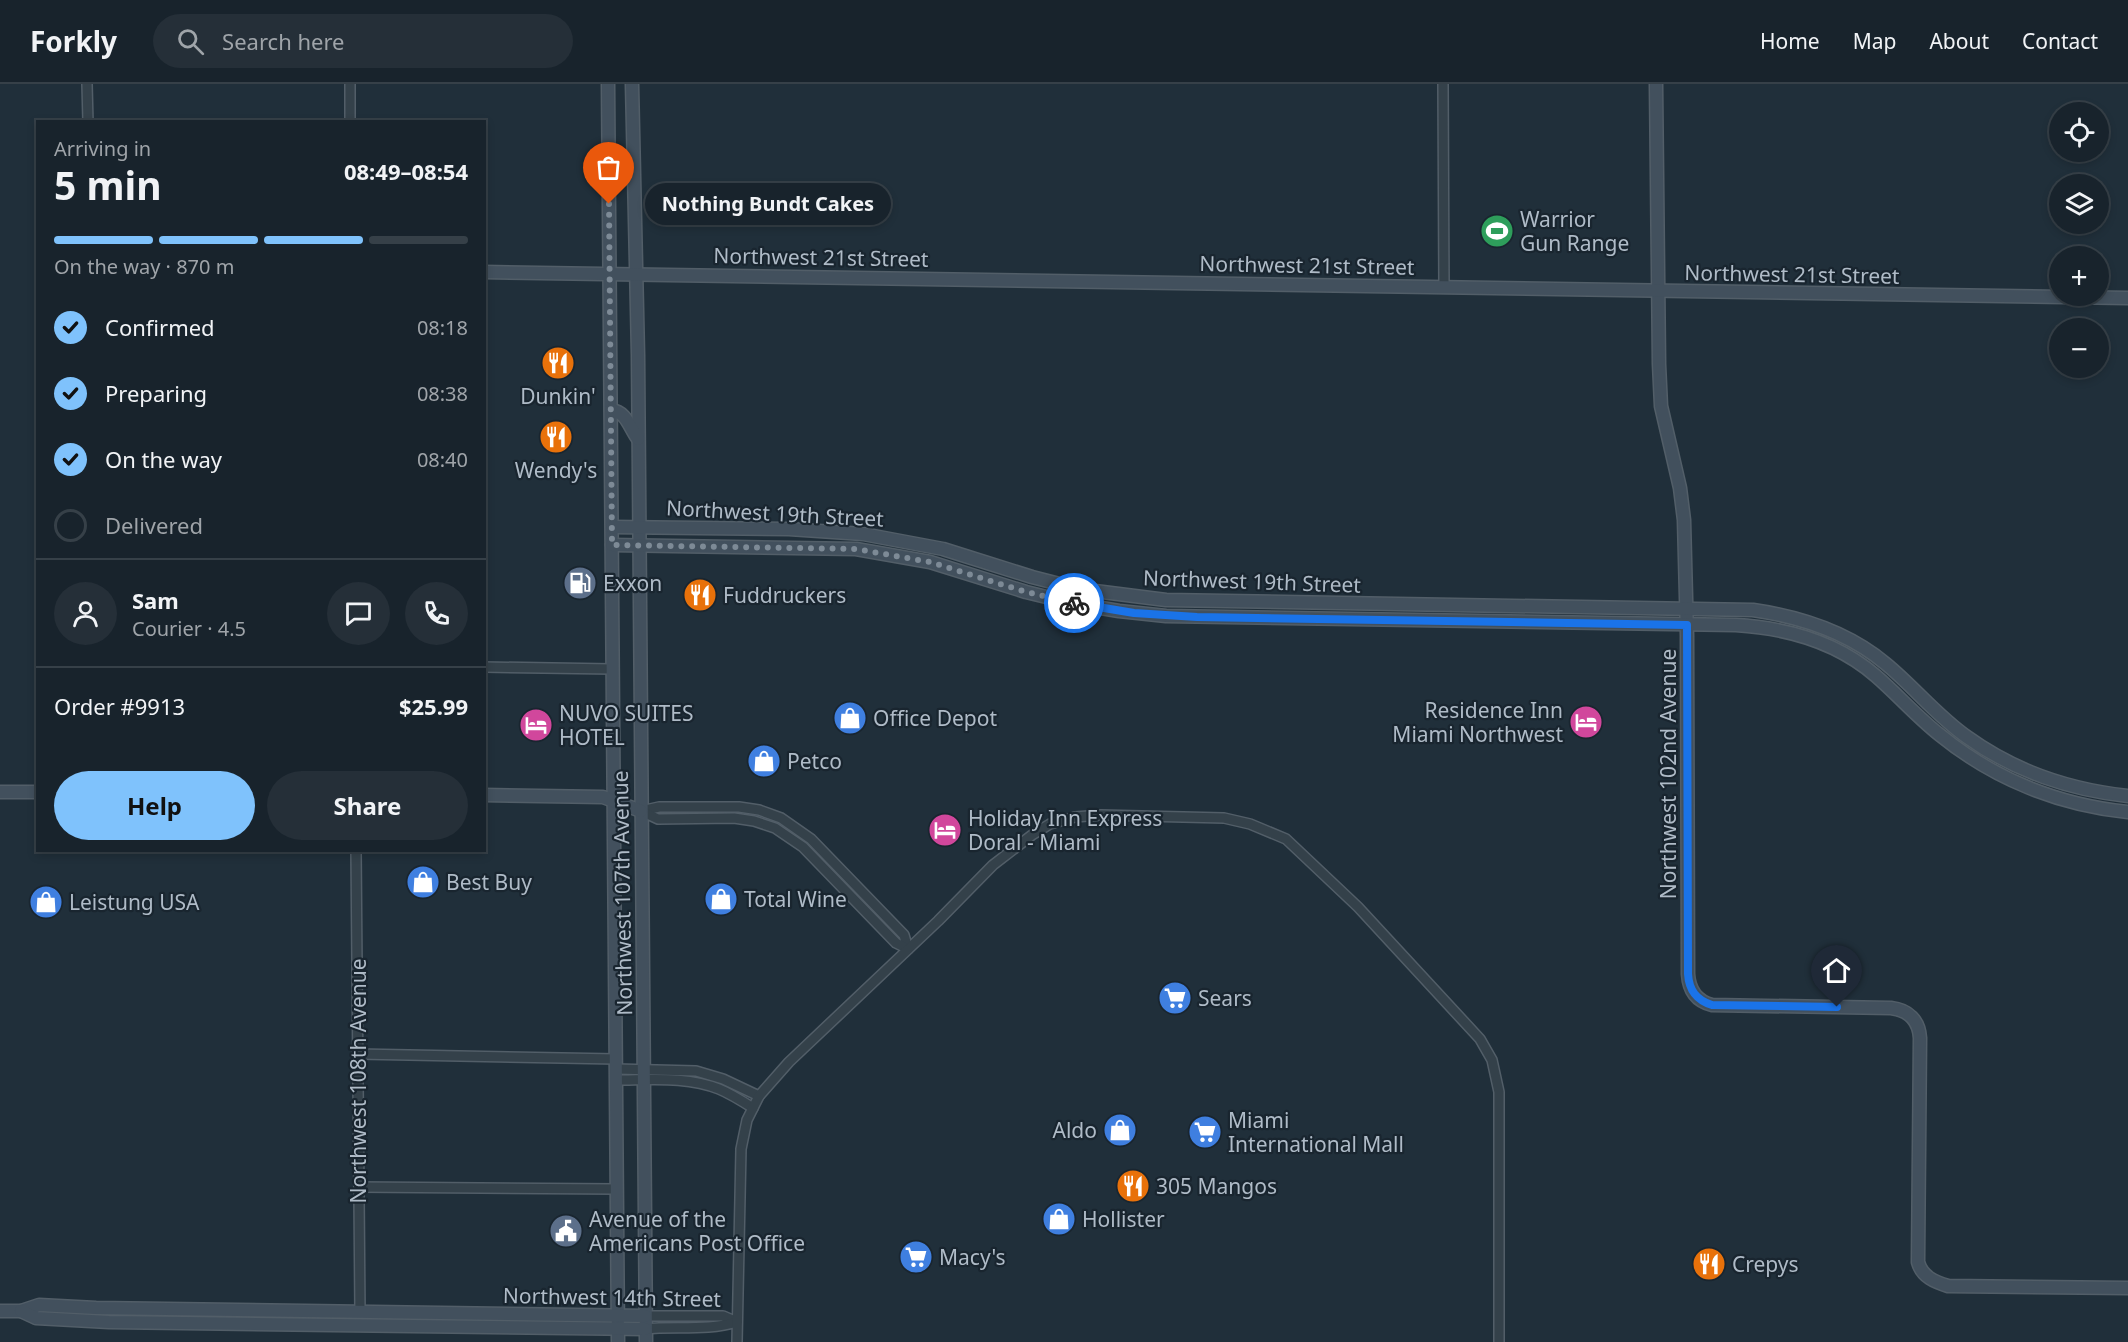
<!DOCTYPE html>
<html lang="en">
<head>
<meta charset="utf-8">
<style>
	:root { --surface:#18232c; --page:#252f38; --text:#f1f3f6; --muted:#9fa4a9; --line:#364048; --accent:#7fc2fc }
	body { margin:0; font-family:"Noto Sans",sans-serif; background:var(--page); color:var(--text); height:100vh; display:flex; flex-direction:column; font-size:22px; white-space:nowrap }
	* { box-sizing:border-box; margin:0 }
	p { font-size:20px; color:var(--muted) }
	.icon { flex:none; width:33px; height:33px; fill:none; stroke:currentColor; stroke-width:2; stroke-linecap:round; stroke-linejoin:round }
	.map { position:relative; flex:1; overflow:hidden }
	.side { position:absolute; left:36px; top:36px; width:450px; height:732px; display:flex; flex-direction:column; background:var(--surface); border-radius:0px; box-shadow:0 3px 9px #0003,0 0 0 2px var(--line) }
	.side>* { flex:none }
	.buttons { position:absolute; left:2049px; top:18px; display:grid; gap:12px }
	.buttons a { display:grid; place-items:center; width:60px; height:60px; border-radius:50%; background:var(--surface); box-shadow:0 3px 9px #0003,0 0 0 2px var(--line); font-size:30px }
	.pin { position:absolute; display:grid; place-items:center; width:51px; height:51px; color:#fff; margin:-62px -26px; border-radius:50% 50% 50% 0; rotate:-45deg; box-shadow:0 0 6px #0007 }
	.pin .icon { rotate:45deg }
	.courier { position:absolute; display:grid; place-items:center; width:60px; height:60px; margin:-30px; border:4px solid #1a73e8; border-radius:50%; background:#fff; color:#222; box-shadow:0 2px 8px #0007 }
	.bubble { position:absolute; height:42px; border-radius:21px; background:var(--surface); box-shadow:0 3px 9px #0003,0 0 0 2px var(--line); font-size:20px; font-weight:700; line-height:42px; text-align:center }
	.summary em { font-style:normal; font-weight:700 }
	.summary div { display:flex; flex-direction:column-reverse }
	.summary { display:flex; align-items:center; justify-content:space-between; height:102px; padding:0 18px }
	h1 { font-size:39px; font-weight:700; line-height:45px }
	.bar { display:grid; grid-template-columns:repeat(4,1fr); gap:9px 6px; align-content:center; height:72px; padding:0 18px }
	.bar i { height:8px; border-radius:4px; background:var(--line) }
	.bar .current { background:var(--accent) }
	.bar p { grid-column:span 4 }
	.line { display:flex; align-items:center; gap:15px; padding:0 18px; border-top:2px solid var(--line) }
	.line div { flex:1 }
	.round { display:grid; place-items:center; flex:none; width:63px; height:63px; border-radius:32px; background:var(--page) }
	ol { padding:0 18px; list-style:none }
	li { display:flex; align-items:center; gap:18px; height:66px }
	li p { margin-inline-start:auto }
	li .icon { padding:6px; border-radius:50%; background:var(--accent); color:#111; stroke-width:4 }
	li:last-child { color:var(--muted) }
	li i { width:33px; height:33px; border:3px solid var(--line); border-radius:50% }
	.cta { display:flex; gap:12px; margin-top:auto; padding:12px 18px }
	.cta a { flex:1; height:69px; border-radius:36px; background:var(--accent); color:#111; font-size:24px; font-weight:700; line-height:69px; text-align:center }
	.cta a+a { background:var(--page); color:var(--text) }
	header { display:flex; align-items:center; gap:36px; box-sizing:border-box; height:84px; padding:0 30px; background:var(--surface); border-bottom:2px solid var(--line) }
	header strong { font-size:28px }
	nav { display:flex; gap:33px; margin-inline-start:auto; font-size:21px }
	.search { width:420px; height:54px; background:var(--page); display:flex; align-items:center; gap:15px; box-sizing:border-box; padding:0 21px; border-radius:33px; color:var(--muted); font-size:22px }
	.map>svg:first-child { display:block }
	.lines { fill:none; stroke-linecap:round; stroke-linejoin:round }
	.street-casing { stroke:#525e68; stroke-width:12 }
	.secondary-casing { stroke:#525e68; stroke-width:15 }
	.street { stroke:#34414a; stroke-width:9 }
	.secondary { stroke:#42505d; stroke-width:12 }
	.done { stroke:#7d8a96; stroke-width:6; stroke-dasharray:0 10.8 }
	.route { stroke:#1a73e8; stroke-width:8 }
	.labels { text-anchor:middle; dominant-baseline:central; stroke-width:4.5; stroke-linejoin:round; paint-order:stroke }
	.poi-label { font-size:21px; fill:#afbbc7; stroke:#19252f; text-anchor:start }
	.street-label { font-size:21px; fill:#afbbc7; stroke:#19252f }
</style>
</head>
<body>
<header>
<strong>Forkly</strong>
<div class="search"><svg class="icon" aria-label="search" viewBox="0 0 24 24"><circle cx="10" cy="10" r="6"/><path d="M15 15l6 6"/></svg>Search here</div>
<nav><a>Home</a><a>Map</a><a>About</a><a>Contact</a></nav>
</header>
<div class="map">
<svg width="2128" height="1258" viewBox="0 0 2128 1258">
	<rect width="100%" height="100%" fill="#202f3a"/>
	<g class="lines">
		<defs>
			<g id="street">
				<path d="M87 0 88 38"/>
				<path d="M350 0V38"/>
				<path d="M1443 0 1444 204"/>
				<path d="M484 583 612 585"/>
				<path d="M641 727 659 723H739L759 726 781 734 811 755 904 851 908 865"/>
				<path d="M641 727 658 735 734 734 754 737 775 744 803 763 896 859 908 865"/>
				<path d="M356 766 360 1228"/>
				<path d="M358 970 616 975"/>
				<path d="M616 985 696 987 723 995 759 1012"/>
				<path d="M615 996C650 996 687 992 719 1005 731 1010 742 1017 753 1024"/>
				<path d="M359 1103 616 1105"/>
				<path d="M645 1232H723L737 1238"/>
				<path d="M645 1245C676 1242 708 1247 737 1238"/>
				<path d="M737 1258 741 1065 747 1036 759 1012 789 978 938 837 993 781 1032 751 1050 740 1075 733 1101 731 1224 734 1250 740 1286 755 1358 823 1480 955 1492 976 1499 1008V1258"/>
			</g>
			<g id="secondary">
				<path d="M608 0 618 1258"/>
				<path d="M632 0 638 271 646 1258"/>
				<path d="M1656 0 1659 280 1661 322 1680 404 1684 436 1687 552 1688 890C1689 906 1696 917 1712 921L1891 924C1908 926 1919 936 1920 954L1918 1178C1922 1193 1935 1198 1948 1202L2128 1204"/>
				<path d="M484 188C1032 196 1580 204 2128 214"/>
				<path d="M611 326C627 328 629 343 638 355"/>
				<path d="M612 443 789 445 863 450 943 465 1032 493 1079 505 1166 516 1753 526C1801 533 1848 548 1886 580 1914 603 1937 632 1967 653 2014 687 2071 706 2128 712"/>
				<path d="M612 461 856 465 930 478 1026 508 1071 519 1119 527 1166 532 1736 541C1786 544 1837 558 1876 592 1898 611 1917 633 1940 651 1994 695 2059 721 2128 728"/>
				<path d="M0 708H38"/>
				<path d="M484 711 603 713 641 727"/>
				<path d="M0 1227H21L39 1221 96 1224 645 1232"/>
				<path d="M21 1227 36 1234 109 1238 645 1245"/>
			</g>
		</defs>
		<!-- street casing -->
		<use href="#street" class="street-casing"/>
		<!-- secondary casing -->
		<use href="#secondary" class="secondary-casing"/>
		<!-- street -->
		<use href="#street" class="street"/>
		<!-- secondary -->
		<use href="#secondary" class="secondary"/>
	</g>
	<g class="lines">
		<!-- done -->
		<path class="done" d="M609 120 612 461 856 465 930 478 1026 508 1074 519"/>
		<!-- route -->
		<path class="route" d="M1074 519 1134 529 1197 533 1687 541 1688 890C1689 906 1696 916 1712 921L1837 923"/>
	</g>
	<!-- icons -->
	<defs>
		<symbol id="stadium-disc" viewBox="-11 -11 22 22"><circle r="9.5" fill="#2e9e5b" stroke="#19252f"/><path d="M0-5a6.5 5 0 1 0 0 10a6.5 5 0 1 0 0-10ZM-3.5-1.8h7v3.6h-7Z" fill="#fff"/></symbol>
		<symbol id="restaurant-disc" viewBox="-11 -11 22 22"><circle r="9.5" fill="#e8710a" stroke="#19252f"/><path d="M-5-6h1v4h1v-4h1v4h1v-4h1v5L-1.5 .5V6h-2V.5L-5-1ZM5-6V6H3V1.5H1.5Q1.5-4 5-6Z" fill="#fff"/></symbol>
		<symbol id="fuel-disc" viewBox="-11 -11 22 22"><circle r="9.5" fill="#5c6f8a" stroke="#19252f"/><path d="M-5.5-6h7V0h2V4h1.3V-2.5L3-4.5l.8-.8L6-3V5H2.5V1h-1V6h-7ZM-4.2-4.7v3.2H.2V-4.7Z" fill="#fff"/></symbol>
		<symbol id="shop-disc" viewBox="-11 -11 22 22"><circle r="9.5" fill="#3f7fe0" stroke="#19252f"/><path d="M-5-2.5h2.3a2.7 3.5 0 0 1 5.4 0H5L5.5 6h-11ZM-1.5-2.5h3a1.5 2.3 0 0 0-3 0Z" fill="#fff"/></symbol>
		<symbol id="hotel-disc" viewBox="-11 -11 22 22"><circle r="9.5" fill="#d1479c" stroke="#19252f"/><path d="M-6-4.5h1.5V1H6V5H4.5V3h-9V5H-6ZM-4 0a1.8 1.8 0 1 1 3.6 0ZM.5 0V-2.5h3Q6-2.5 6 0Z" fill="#fff"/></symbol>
		<symbol id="supermarket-disc" viewBox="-11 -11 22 22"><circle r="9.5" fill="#3f7fe0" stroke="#19252f"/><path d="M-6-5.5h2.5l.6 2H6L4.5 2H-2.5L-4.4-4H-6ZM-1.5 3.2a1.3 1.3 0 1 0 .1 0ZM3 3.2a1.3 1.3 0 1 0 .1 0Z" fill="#fff"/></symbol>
		<symbol id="civic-disc" viewBox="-11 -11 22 22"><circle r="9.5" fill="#5c6f8a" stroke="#19252f"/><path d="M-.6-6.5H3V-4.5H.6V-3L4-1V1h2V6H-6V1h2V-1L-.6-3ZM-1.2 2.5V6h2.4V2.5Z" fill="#fff"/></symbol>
	</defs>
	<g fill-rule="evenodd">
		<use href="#stadium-disc" x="1478" y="128" width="38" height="38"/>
		<use href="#restaurant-disc" x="539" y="260" width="38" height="38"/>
		<use href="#restaurant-disc" x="537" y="334" width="38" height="38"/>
		<use href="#fuel-disc" x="561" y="480" width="38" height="38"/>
		<use href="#restaurant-disc" x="681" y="492" width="38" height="38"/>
		<use href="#shop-disc" x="831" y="615" width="38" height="38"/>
		<use href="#hotel-disc" x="1567" y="619" width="38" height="38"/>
		<use href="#hotel-disc" x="517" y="622" width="38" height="38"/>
		<use href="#shop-disc" x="745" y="658" width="38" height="38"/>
		<use href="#hotel-disc" x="926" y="727" width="38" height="38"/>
		<use href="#shop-disc" x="404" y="779" width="38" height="38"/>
		<use href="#shop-disc" x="702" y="796" width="38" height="38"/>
		<use href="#shop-disc" x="27" y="799" width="38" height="38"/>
		<use href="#supermarket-disc" x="1156" y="895" width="38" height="38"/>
		<use href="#shop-disc" x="1101" y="1027" width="38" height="38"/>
		<use href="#supermarket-disc" x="1186" y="1029" width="38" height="38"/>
		<use href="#restaurant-disc" x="1114" y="1083" width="38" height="38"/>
		<use href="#shop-disc" x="1040" y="1116" width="38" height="38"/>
		<use href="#civic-disc" x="547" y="1128" width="38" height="38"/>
		<use href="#supermarket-disc" x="897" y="1154" width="38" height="38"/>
		<use href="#restaurant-disc" x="1690" y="1161" width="38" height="38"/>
	</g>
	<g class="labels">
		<!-- poi labels -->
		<g class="poi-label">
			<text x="1520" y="135">Warrior<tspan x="1520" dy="24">Gun Range</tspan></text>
			<text x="558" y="312" text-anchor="middle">Dunkin'</text>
			<text x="556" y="386" text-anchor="middle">Wendy's</text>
			<text x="603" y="499">Exxon</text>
			<text x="723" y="511">Fuddruckers</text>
			<text x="1563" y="626" text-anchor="end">Residence Inn<tspan x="1563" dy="24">Miami Northwest</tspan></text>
			<text x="559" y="629">NUVO SUITES<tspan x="559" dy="24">HOTEL</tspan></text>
			<text x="873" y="634">Office Depot</text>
			<text x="787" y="677">Petco</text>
			<text x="968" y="734">Holiday Inn Express<tspan x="968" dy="24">Doral - Miami</tspan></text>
			<text x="446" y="798">Best Buy</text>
			<text x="744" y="815">Total Wine</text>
			<text x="69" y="818">Leistung USA</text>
			<text x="1198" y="914">Sears</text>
			<text x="1228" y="1036">Miami<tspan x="1228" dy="24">International Mall</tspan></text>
			<text x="1097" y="1046" text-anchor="end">Aldo</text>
			<text x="1156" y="1102">305 Mangos</text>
			<text x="589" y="1135">Avenue of the<tspan x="589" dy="24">Americans Post Office</tspan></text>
			<text x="1082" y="1135">Hollister</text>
			<text x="939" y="1173">Macy's</text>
			<text x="1732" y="1180">Crepys</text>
		</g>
		<!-- street labels -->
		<g class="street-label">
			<text transform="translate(821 173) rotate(1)">Northwest 21st Street</text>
			<text transform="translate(1307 181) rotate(1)">Northwest 21st Street</text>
			<text transform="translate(1792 190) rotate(1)">Northwest 21st Street</text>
			<text transform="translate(775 429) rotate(3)">Northwest 19th Street</text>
			<text transform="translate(1252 497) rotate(2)">Northwest 19th Street</text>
			<text transform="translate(1668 690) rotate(-90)">Northwest 102nd Avenue</text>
			<text transform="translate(622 809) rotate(-91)">Northwest 107th Avenue</text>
			<text transform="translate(358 997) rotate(-90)">Northwest 108th Avenue</text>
			<text transform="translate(612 1213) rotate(1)">Northwest 14th Street</text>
		</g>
	</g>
</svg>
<div class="buttons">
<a><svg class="icon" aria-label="locate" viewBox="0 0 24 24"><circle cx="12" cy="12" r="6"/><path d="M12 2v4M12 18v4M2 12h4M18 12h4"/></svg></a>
<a><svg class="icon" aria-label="layers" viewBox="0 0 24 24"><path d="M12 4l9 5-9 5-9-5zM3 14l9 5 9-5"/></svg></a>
<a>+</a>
<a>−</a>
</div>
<div class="pin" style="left:609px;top:120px;background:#ea580c"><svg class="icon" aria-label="bag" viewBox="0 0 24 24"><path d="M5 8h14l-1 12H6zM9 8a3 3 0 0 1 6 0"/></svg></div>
<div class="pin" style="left:1837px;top:923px;background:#1f2937"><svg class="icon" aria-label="home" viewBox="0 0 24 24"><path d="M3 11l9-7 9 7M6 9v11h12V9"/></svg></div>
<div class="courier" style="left:1074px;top:519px"><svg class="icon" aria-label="bike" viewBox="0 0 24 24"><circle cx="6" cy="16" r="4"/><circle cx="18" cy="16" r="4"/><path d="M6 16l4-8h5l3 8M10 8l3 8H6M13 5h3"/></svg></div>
<div class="bubble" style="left:645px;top:99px;width:246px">Nothing Bundt Cakes</div>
<section class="side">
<div class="summary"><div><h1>5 min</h1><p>Arriving in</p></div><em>08:49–08:54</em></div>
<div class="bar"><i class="current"></i><i class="current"></i><i class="current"></i><i></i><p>On the way · 870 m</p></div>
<ol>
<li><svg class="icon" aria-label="check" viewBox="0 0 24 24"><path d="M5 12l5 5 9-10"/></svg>Confirmed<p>08:18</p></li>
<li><svg class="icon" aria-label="check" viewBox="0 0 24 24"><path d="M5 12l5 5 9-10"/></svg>Preparing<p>08:38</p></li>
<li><svg class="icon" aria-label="check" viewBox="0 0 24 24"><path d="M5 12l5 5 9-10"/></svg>On the way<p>08:40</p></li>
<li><i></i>Delivered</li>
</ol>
<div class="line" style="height:108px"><a class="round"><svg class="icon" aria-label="person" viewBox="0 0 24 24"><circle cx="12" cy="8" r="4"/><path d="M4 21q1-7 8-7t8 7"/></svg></a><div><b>Sam</b><p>Courier · 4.5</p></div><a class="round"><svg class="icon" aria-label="chat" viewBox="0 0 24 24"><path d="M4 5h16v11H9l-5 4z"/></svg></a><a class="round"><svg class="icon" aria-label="phone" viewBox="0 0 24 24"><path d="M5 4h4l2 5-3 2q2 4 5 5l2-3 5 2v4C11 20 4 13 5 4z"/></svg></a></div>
<div class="line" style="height:78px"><div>Order #9913</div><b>$25.99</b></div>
<div class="cta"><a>Help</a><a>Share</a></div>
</section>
</div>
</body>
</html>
